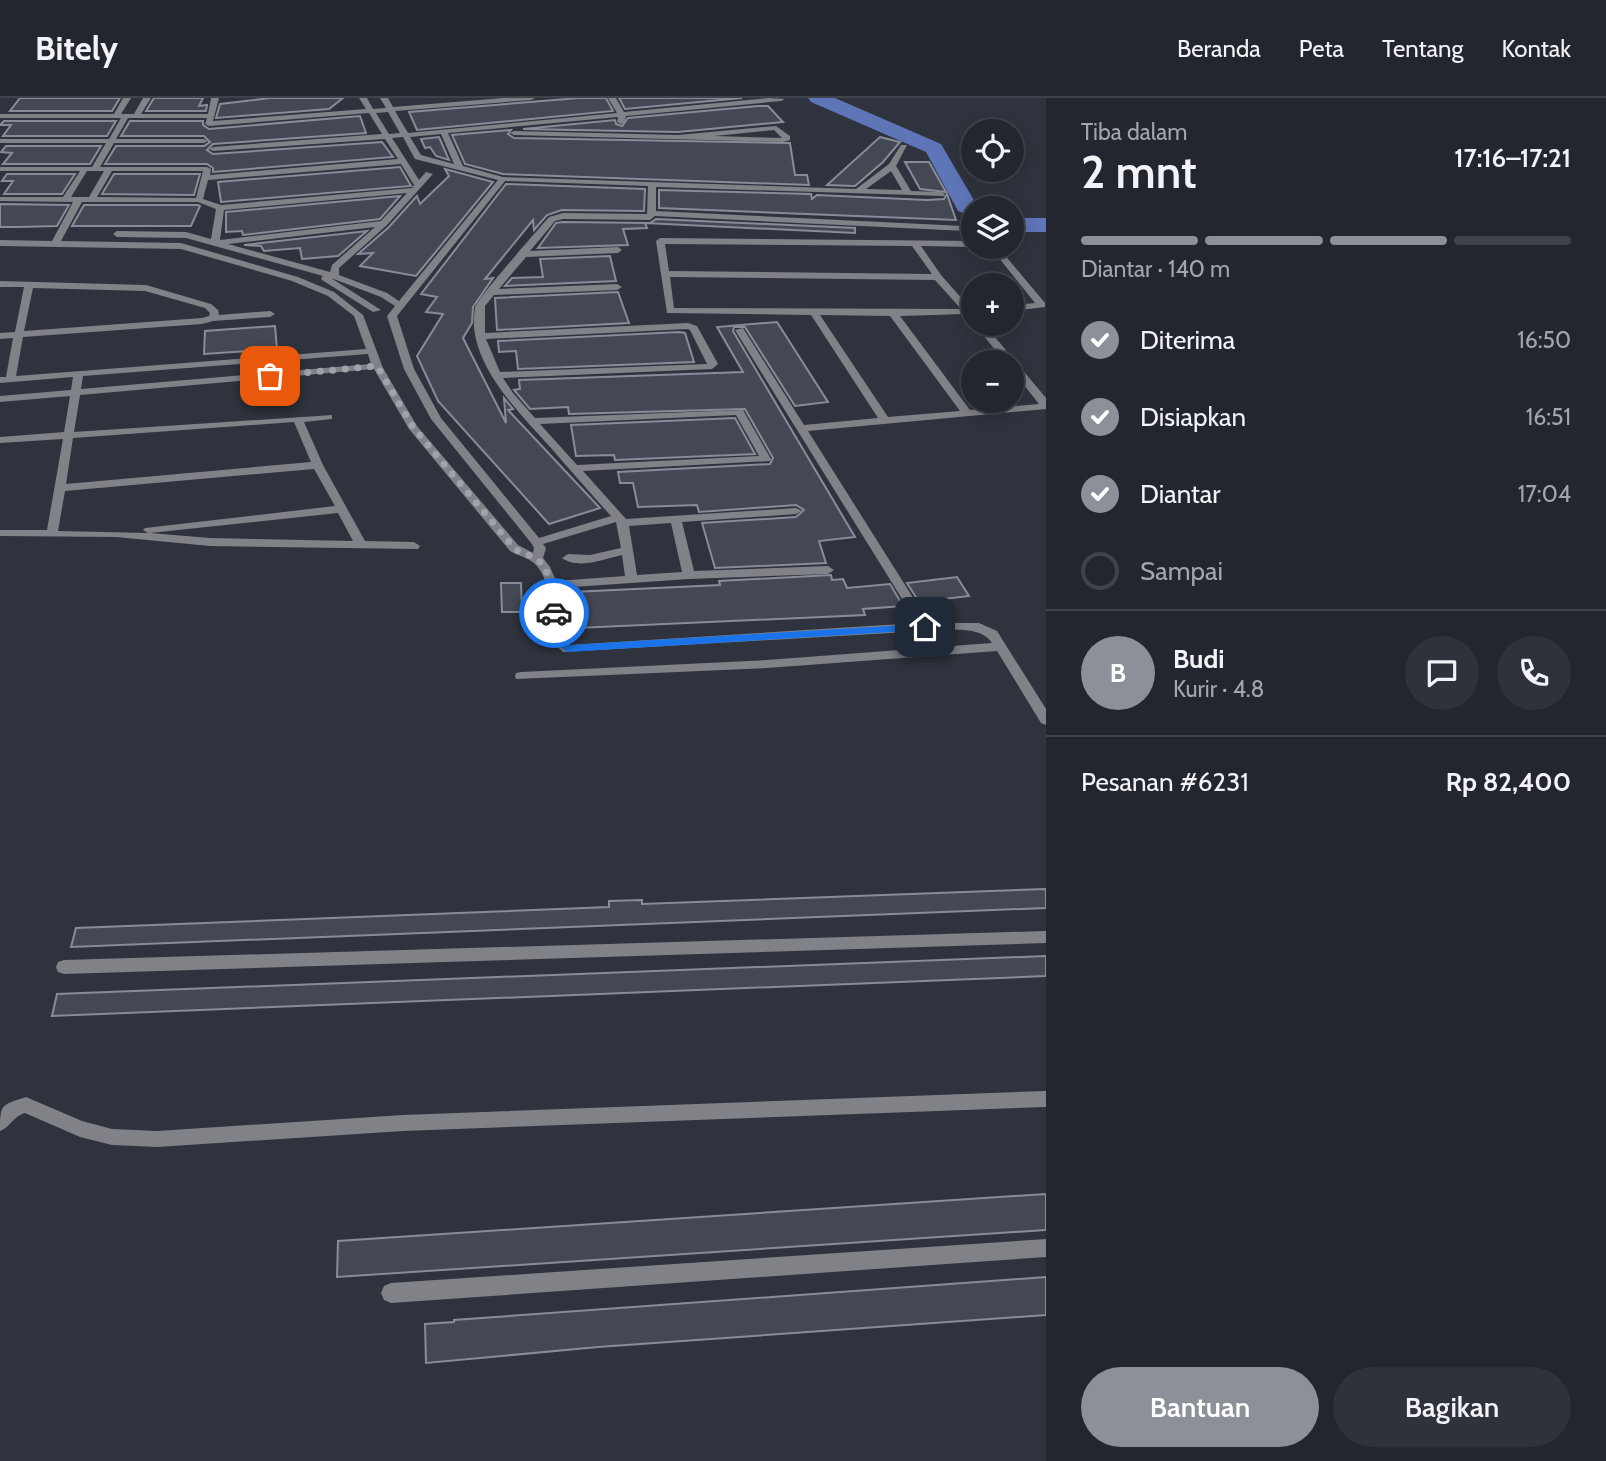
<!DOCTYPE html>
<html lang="id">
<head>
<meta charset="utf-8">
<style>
	:root { --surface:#23262e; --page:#2f323a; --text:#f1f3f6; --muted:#a3a5aa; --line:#40434a; --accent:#8c9099 }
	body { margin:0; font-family:Cabin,sans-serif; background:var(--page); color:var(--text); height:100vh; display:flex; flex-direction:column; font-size:26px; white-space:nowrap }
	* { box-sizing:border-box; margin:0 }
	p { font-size:23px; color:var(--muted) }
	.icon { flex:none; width:38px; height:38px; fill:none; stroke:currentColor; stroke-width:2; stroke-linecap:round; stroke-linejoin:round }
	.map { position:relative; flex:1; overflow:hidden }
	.drawer { display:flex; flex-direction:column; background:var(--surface); width:560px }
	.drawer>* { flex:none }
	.tools { position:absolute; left:961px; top:21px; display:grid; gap:14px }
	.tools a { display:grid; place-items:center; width:63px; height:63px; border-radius:50%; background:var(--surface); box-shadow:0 4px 18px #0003,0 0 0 2px var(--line); font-size:35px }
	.pin { position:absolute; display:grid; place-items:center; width:60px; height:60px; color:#fff; margin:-30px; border-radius:14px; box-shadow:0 4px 10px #0006 }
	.courier { position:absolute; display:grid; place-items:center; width:70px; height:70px; margin:-35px; border:5px solid #1a73e8; border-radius:50%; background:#fff; color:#222; box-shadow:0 2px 9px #0007 }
	.summary em { font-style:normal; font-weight:600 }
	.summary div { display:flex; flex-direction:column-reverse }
	.summary { display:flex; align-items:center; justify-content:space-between; height:119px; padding:0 35px }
	h1 { font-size:46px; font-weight:600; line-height:52px }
	.bar { display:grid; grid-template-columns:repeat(4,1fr); gap:10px 7px; align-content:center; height:84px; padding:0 35px }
	.bar i { height:9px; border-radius:5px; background:var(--line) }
	.bar .on { background:var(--accent) }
	.bar p { grid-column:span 4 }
	.line { display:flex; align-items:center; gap:18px; padding:0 35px; border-top:2px solid var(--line) }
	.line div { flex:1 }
	.round { display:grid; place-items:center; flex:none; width:74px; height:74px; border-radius:37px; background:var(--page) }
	ol { padding:0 35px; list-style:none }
	li { display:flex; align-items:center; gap:21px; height:77px }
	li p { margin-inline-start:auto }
	li .icon { padding:7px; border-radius:50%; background:var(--accent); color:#fff; stroke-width:4 }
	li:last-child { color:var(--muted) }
	li i { width:38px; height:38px; border:4px solid var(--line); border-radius:50% }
	.primary-button { display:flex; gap:14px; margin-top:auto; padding:14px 35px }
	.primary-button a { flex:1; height:80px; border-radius:42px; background:var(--accent); color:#fff; font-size:28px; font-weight:600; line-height:80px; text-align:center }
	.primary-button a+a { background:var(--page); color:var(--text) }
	header { display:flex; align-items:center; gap:42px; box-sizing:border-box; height:98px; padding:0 35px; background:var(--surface); border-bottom:2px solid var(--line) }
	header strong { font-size:33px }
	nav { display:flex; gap:38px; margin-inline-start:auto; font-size:24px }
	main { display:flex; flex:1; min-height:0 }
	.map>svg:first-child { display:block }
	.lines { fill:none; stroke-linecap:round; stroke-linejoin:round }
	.river { fill:#5e75b7; fill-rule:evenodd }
	.building { fill:#444853; stroke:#888c99; stroke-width:2 }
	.minor { fill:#808288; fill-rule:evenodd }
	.route { fill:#1a73e8 }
	.done { stroke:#a0a3ac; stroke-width:7; stroke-dasharray:0 12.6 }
</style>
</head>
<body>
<header>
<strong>Bitely</strong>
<nav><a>Beranda</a><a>Peta</a><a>Tentang</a><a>Kontak</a></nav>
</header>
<main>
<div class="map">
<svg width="1046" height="1363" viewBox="0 0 1046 1363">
	<rect width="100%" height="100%" fill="#2f333d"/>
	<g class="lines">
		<!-- river -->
		<g class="river">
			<path d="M808 0H835L941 46 975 104 983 110H973V119L958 113 926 54 811 4Z"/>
			<rect x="1012" y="120" width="34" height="14"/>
		</g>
	</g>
	<!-- building -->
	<g class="building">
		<path d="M20 0H120L112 13H10Z"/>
		<path d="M154 0H203L199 8 207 7 206 13H146Z"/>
		<path d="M270 0H343L329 11 216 20 220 6Z"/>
		<path d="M579 0H606L613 13 417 32 409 14Z"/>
		<path d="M619 0H742L625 11Z"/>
		<path d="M758 8H768L783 24 678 34 523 31 615 22 616 26 622 28 628 20Z"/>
		<path d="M360 18 366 35 213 46 207 52 213 56 382 44 393 59 213 74V70L207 66H105L116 48H204L210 44 204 38H121L130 23H203V27L209 31Z"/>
		<path d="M4 23H116L107 38H3L11 27H0Z"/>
		<path d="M511 32 508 36 514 40 790 45 795 77H807L809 87 503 76 465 66 452 37Z"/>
		<path d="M439 39 449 62 436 58 430 49 425 50 421 41Z"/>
		<path d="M880 39 900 44 883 64 855 88 827 87Z"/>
		<path d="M6 48H101L90 66H3L12 55 1 54Z"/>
		<path d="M905 64H929L946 94 920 91Z"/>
		<path d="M400 69 411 88 221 104 218 84Z"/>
		<path d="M445 71 493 84 416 178 360 168 373 155 358 156 389 129 417 98 420 106 449 78Z"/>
		<path d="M7 76H75L62 96H4L13 83H2Z"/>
		<path d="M114 76H200L194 97 102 96Z"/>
		<path d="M506 86 645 91 644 113 562 112 547 117 534 132 533 122 485 181 493 180 473 209 472 225 463 240 506 325 504 300 513 311 508 312 600 410 549 426 438 303 417 258 443 216 426 214 437 199 421 196Z"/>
		<path d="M659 92 811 96 812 101 817 97 927 102 944 101 947 96 956 122 659 110Z"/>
		<path d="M400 98 380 121 243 137 242 133 226 134V114Z"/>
		<path d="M0 106 69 107 57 128 18 129H0Z"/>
		<path d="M84 107H198L200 108 191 128H72Z"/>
		<path d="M656 121 855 130V135L645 125 647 130 623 131 628 147 538 150 556 125 563 124 650 125Z"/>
		<path d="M367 133 338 158 302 161 300 150 264 153 261 148 244 147Z"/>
		<path d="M610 158 616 183 505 188 512 180 543 179 540 161Z"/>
		<path d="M618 194 629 225 497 232 495 200Z"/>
		<path d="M777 224 828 304 795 308 745 229H734L733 233 855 439 819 443 826 465 715 470 702 425 796 419 804 412 796 407 699 414 697 407 638 409 633 385H620L618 374 770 366 773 360 745 311 569 316 568 309 530 311 514 292 520 291 519 282 743 274 717 229Z"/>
		<path d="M275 228 277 251 204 256 205 233Z"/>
		<path d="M679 234 685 235 694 264 518 271 516 253 499 254 498 243Z"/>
		<path d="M735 320 755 356 615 362 614 357 576 358 571 327Z"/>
		<path d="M831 477 832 482 843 481 847 490 890 486 903 508 863 511 865 517 577 530 572 494 720 487 719 483Z"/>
		<path d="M957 479 969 498 919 504 907 485Z"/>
		<path d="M501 485H521L522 514H502Z"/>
		<path d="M1046 791V810L71 849 76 830 609 809V803L642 802V806Z"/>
		<path d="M1046 858V878L52 918 57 896Z"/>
		<path d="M1046 1096V1132L337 1179 338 1143Z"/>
		<path d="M1046 1179V1217L598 1249 426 1265 425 1226 454 1224V1222Z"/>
	</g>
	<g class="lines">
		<!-- minor -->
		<g class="minor">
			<path d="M123 0H131L121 16H134L143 0H151L141 16H208L211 0H219L213 23 366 11 359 0H367L373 11 386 10 380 0H388L393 9 504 0H535L531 2 395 13 408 35 617 15 608 0H616L624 14 769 0 785 1 781 3 626 18 625 24 621 26 617 24 618 19 448 35 463 68 503 79 856 91 889 66 901 47H907L896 68 911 93 941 94 945 96 944 98 656 89V113L963 128 966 129V133L655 118 650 122 563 121 555 123 530 153 618 149 622 152 618 155 526 159 499 191 617 186 622 189 617 192 494 197 485 208V235L688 225 697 228 718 266 712 271 503 280 513 295 535 320 743 312 771 361 770 363 583 373 626 421 796 410 802 413 796 416 682 424 694 473 828 468 834 472 828 476 689 481 558 490 563 541 570 547 917 525 735 232 743 230 804 327 878 320 811 217 667 215 656 143 660 140 973 143V149L921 148 941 177 970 210H973V221L965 216 900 218 970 312 1039 306 1012 272V264H1005L974 226H984L1046 300V311L808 333 929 525H979L997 533 1046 611V627L1041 625 997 553 767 570 516 581 515 578 516 575 521 574 767 562 992 545C980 526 945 533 925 533L563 554 551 543C549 521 553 483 535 466 528 459 518 458 510 453L409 331 374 271 80 297 74 334 332 317V321L304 324 323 367 365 443 414 444 420 448 418 451 210 448 116 439 0 438V432H47L63 341 0 345V339L64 334 70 298 0 304V298L71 292 73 279 0 285V279H6L13 240 0 241V235L15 234 24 189H0V183L146 187 211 206 218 212 219 217 270 213 275 216 270 219 213 223 202 226 23 239 16 278 366 251 354 218 328 198 292 183 181 151 0 148V142L52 143 73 104 0 103V99H63L80 73H0V69H92L106 45H0V41H109L121 20H0V16H114ZM388 14 400 35 389 36 376 15ZM369 15 382 36 213 49 209 51 213 53 385 41 398 61 210 77 211 71 207 69H100L114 45H204L208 43 204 41H116L128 20H207L205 26 209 28ZM441 36 454 66 421 57 410 39ZM403 39 415 61 498 82 399 203 387 195 339 177V170L387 127 433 76 426 74 419 82 392 40ZM401 66 414 87 412 90 221 107 203 101 208 82ZM87 73H104L89 99H71ZM112 73H203L196 100 97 99ZM891 73 902 92 866 91ZM505 83 648 88 647 116 563 115 549 119C538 132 477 200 475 210 465 263 520 315 551 350 571 373 591 396 611 418L539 440 441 320 414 271 397 218ZM407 95 381 123 220 142 224 112ZM82 104H198L216 111 211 141 186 134 117 133 113 136 117 139 186 140 323 178 321 180 322 182 373 214 381 212 331 180 381 199 395 208 387 218 404 271 431 321 532 446 534 450 533 455 518 447 417 328 383 270 363 217 334 194 298 179 181 145 61 143ZM375 129 332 167 330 174 228 146ZM665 146 912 148 932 176 669 173ZM670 179 935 182 961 211 674 210ZM33 190 145 193 205 210 210 215 209 218 202 220 24 233ZM820 217 890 218 960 313 888 319ZM687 231 690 232 707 266 500 274 486 241ZM368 256 371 266 81 291 83 278ZM736 317 759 358 577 367 540 326ZM294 324 311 364 66 386 73 340ZM314 371 335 408 145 430 143 432 148 435 58 433 65 393ZM338 415 353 443 210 440 150 435ZM616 424 621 450 590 457 568 456 562 460C579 472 603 461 622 457L625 478 556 483 550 469 543 460 546 450 543 446ZM671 425 682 474 637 477 629 428Z"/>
			<path d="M776 28 790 38V42L783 44 514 37 510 35 514 33 678 37ZM774 32 782 40 714 38Z"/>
			<path d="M990 149H998L1045 205V209L1012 213V207L1035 205Z"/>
			<path d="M1046 833V845L64 876 58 874 56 869 58 864 64 862Z"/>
			<path d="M1046 993V1009L403 1033 157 1049 112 1047 80 1039 25 1015C12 1019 11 1029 0 1033 0 1006 1 1007 26 999L82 1023 112 1031 157 1033 403 1017Z"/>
			<path d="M1046 1141V1159L391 1205 384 1202 381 1195 384 1188 391 1185Z"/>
		</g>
	</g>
	<!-- route -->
	<path class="route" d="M554 511 559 515 562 542 569 547 925 526 930 529 925 532 567 554 552 543 549 515Z"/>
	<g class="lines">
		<!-- done -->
		<path class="done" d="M270 278 377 268 413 329 514 450C522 457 531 456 538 462 552 474 552 498 554 515"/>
	</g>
</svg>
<div class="tools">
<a><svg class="icon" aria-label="locate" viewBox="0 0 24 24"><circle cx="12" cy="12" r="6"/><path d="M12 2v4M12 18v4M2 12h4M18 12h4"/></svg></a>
<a><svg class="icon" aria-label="layers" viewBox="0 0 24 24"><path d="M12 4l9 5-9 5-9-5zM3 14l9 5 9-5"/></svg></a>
<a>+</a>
<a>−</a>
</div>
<div class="pin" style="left:270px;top:278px;background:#ea580c"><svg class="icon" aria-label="bag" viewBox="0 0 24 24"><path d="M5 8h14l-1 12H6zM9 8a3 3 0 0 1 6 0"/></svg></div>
<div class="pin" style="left:925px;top:529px;background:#1f2937"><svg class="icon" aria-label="home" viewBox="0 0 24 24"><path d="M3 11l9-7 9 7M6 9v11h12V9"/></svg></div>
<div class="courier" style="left:554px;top:515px"><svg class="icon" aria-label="car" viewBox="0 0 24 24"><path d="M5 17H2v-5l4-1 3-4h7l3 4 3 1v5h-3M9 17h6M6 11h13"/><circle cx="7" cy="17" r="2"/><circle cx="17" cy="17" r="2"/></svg></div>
</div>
<section class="drawer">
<div class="summary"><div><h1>2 mnt</h1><p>Tiba dalam</p></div><em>17:16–17:21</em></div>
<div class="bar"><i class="on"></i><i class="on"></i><i class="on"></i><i></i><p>Diantar · 140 m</p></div>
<ol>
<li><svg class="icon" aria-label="check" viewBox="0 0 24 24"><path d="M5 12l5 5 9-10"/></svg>Diterima<p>16:50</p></li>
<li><svg class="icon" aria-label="check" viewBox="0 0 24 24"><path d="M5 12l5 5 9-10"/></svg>Disiapkan<p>16:51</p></li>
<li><svg class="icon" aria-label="check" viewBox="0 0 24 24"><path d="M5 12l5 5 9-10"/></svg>Diantar<p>17:04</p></li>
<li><i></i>Sampai</li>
</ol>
<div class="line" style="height:126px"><b class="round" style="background:var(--accent);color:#fff">B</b><div><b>Budi</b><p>Kurir · 4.8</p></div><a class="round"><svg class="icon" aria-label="chat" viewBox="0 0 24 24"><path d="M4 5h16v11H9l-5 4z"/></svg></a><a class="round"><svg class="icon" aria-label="phone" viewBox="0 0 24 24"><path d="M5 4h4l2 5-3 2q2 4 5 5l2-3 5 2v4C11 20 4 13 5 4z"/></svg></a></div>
<div class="line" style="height:91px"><div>Pesanan #6231</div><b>Rp 82,400</b></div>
<div class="primary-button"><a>Bantuan</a><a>Bagikan</a></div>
</section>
</main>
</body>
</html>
